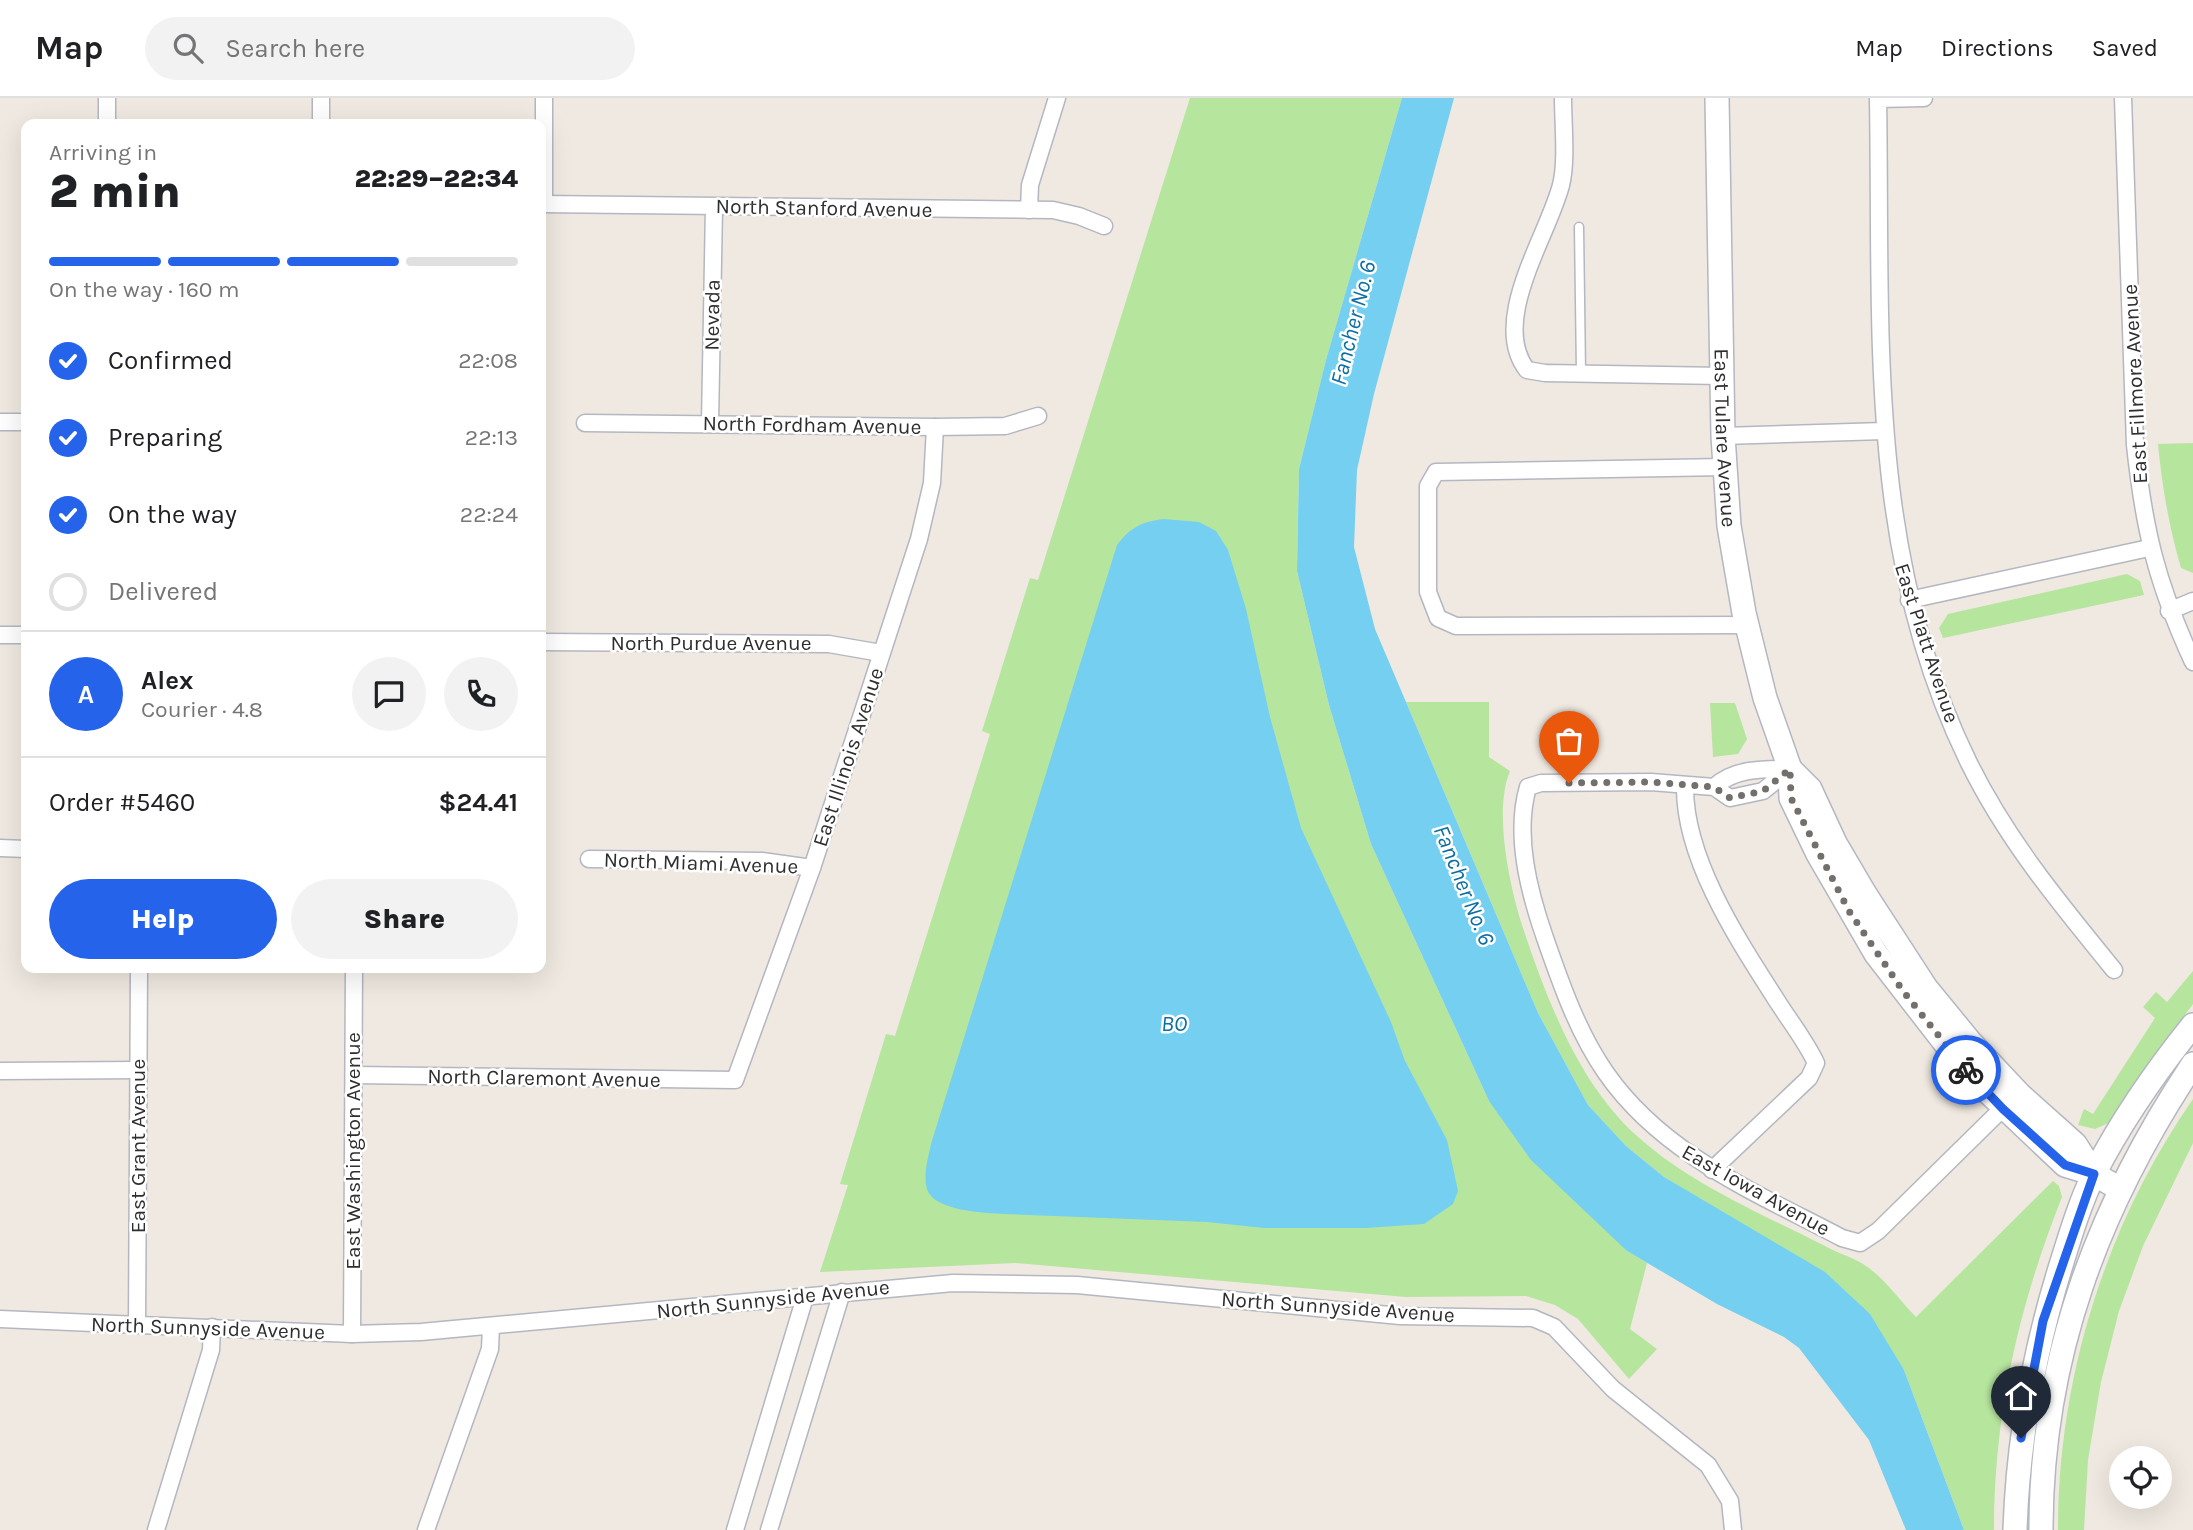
<!DOCTYPE html>
<html lang="en">
<head>
<meta charset="utf-8">
<style>
	:root { --surface:#fff; --page:#f2f2f2; --text:#202124; --muted:#757577; --line:#e0e0e0; --accent:#2563eb }
	body { margin:0; font-family:Karla,sans-serif; background:var(--page); color:var(--text); height:100vh; display:flex; flex-direction:column; font-size:26px; white-space:nowrap }
	* { box-sizing:border-box; margin:0 }
	p { font-size:23px; color:var(--muted) }
	.icon { flex:none; width:38px; height:38px; fill:none; stroke:currentColor; stroke-width:2; stroke-linecap:round; stroke-linejoin:round }
	.map { position:relative; flex:1; overflow:hidden }
	.side { position:absolute; left:21px; top:21px; width:525px; height:854px; display:flex; flex-direction:column; background:var(--surface); border-radius:14px; box-shadow:0 7px 28px #0002 }
	.side>* { flex:none }
	.tools { position:absolute; left:2109px; top:1348px; display:grid; gap:14px }
	.tools a { display:grid; place-items:center; width:63px; height:63px; border-radius:50%; background:var(--surface); box-shadow:0 7px 28px #0002; font-size:35px }
	.pin { position:absolute; display:grid; place-items:center; width:60px; height:60px; color:#fff; margin:-72px -30px; border-radius:50% 50% 50% 0; rotate:-45deg; box-shadow:0 0 7px #0007 }
	.pin .icon { rotate:45deg }
	.courier { position:absolute; display:grid; place-items:center; width:70px; height:70px; margin:-35px; border:5px solid #2563eb; border-radius:50%; background:#fff; color:#222; box-shadow:0 2px 9px #0007 }
	.head em { font-style:normal; font-weight:800 }
	.head div { display:flex; flex-direction:column-reverse }
	.head { display:flex; align-items:center; justify-content:space-between; height:119px; padding:0 28px }
	h1 { font-size:46px; font-weight:800; line-height:52px }
	.bar { display:grid; grid-template-columns:repeat(4,1fr); gap:10px 7px; align-content:center; height:84px; padding:0 28px }
	.bar i { height:9px; border-radius:5px; background:var(--line) }
	.bar .selected { background:var(--accent) }
	.bar p { grid-column:span 4 }
	.line { display:flex; align-items:center; gap:18px; padding:0 28px; border-top:2px solid var(--line) }
	.line div { flex:1 }
	.round { display:grid; place-items:center; flex:none; width:74px; height:74px; border-radius:37px; background:var(--page) }
	ol { padding:0 28px; list-style:none }
	li { display:flex; align-items:center; gap:21px; height:77px }
	li p { margin-inline-start:auto }
	li .icon { padding:7px; border-radius:50%; background:var(--accent); color:#fff; stroke-width:4 }
	li:last-child { color:var(--muted) }
	li i { width:38px; height:38px; border:4px solid var(--line); border-radius:50% }
	.action { display:flex; gap:14px; margin-top:auto; padding:14px 28px }
	.action a { flex:1; height:80px; border-radius:42px; background:var(--accent); color:#fff; font-size:28px; font-weight:800; line-height:80px; text-align:center }
	.action a+a { background:var(--page); color:var(--text) }
	header { display:flex; align-items:center; gap:42px; box-sizing:border-box; height:98px; padding:0 35px; background:var(--surface); border-bottom:2px solid var(--line) }
	header strong { font-size:33px }
	nav { display:flex; gap:38px; margin-inline-start:auto; font-size:24px }
	.search { width:490px; height:63px; background:var(--page); display:flex; align-items:center; gap:18px; box-sizing:border-box; padding:0 24px; border-radius:38px; color:var(--muted); font-size:26px }
	.map>svg:first-child { display:block }
	.green { fill:#b6e59e }
	.water { fill:#75cff0 }
	.lines { fill:none; stroke-linecap:round; stroke-linejoin:round }
	.lane-casing { stroke:#b4b7c1; stroke-width:11 }
	.street-casing { stroke:#b4b7c1; stroke-width:19 }
	.secondary-casing { stroke:#b4b7c1; stroke-width:26 }
	.lane { stroke:#fff; stroke-width:8 }
	.street { stroke:#fff; stroke-width:16 }
	.secondary { stroke:#fff; stroke-width:23 }
	.done { stroke:#726f6d; stroke-width:7; stroke-dasharray:0 12.6 }
	.route { stroke:#2563eb; stroke-width:9 }
	.labels { text-anchor:middle; dominant-baseline:central; stroke-width:5; stroke-linejoin:round; paint-order:stroke }
	.street-label { font-size:21px; fill:#2e2e2e; stroke:#fff }
	.water-label { font-size:23px; font-style:italic; fill:#0d6fa3; stroke:#fff }
</style>
</head>
<body>
<header>
<strong>Map</strong>
<div class="search"><svg class="icon" aria-label="search" viewBox="0 0 24 24"><circle cx="10" cy="10" r="6"/><path d="M15 15l6 6"/></svg>Search here</div>
<nav><a>Map</a><a>Directions</a><a>Saved</a></nav>
</header>
<div class="map">
<svg width="2193" height="1432" viewBox="0 0 2193 1432">
	<rect width="100%" height="100%" fill="#efe9e1"/>
	<!-- green -->
	<g class="green">
		<path d="M1190 0H1402L1326 262 1299 371 1297 473 1329 607 1371 746 1489 1003 1627 1153 1647 1165 1630 1231 1657 1251 1629 1281 1578 1221 1555 1207 1526 1198 1406 1199 1015 1165 820 1174 848 1087 840 1086 886 936 895 938 990 636 982 633 1030 480 1038 482Z"/>
		<path d="M2193 345V475L2181 470C2169 429 2162 388 2158 346Z"/>
		<path d="M2127 476 2140 483 2144 497 1943 540 1939 530 1948 516Z"/>
		<path d="M1406 604H1489V659L1510 673C1493 713 1510 790 1523 830 1547 902 1579 986 1637 1038 1690 1086 1762 1116 1825 1148 1837 1155 1852 1159 1863 1166 1883 1178 1900 1203 1916 1219L2053 1083 2059 1088 2062 1099C2019 1207 1994 1316 1994 1432H1964L1904 1272 1708 1108 1664 1079 1626 1048 1588 1007 1538 915Z"/>
		<path d="M1710 605H1735L1747 641 1738 656 1713 659Z"/>
		<path d="M2193 873V906L2141 976 2111 1024 2095 1031 2078 1027 2084 1011 2093 1016 2155 920 2143 909 2156 894 2167 904Z"/>
		<path d="M2193 1001V1045L2143 1148 2119 1213 2101 1284 2088 1362 2084 1432H2058C2058 1279 2106 1126 2193 1001Z"/>
	</g>
	<!-- water -->
	<g class="water">
		<path d="M1402 0H1454L1374 296 1357 372 1354 449 1375 531 1538 915 1588 1007 1626 1048 1664 1079 1825 1174 1870 1216 1904 1272 1964 1432H1906L1869 1342 1799 1250 1784 1239 1717 1206 1627 1153 1531 1062 1489 1003 1371 746 1329 607 1297 473 1299 371 1326 262Z"/>
		<path d="M1164 421 1199 424 1216 433 1228 452 1246 511 1270 619 1301 730 1391 924 1405 963 1447 1042 1458 1093 1453 1106 1424 1126 1366 1130H1264L1207 1124 1004 1116C986 1115 933 1113 927 1091 923 1078 928 1060 931 1046L1117 447C1131 429 1141 424 1164 421Z"/>
	</g>
	<g class="lines">
		<defs>
			<path id="lane" d="M1579 129 1581 275"/>
			<g id="street">
				<path d="M544 0V106"/>
				<path d="M1563 0C1563 25 1567 64 1561 87 1548 138 1489 223 1527 272L1545 275 1722 278"/>
				<path d="M1924 0 1878 1C1882 229 1865 454 1969 665 2007 742 2060 806 2114 872"/>
				<path d="M2123 0 2135 347C2144 432 2157 486 2193 564"/>
				<path d="M107 26V0"/>
				<path d="M321 26V0"/>
				<path d="M541 106 1053 112 1079 118 1104 128"/>
				<path d="M1029 112 1030 87 1057 0"/>
				<path d="M0 324H26"/>
				<path d="M585 325 935 329 1005 328 1038 318"/>
				<path d="M710 325 714 109"/>
				<path d="M1723 338 1884 333"/>
				<path d="M1725 369 1436 374 1428 388V494L1438 520 1456 528 1747 527"/>
				<path d="M1909 502 2149 450"/>
				<path d="M2169 513 2193 503"/>
				<path d="M0 537H26"/>
				<path d="M541 544 829 546 881 555"/>
				<path d="M1790 671 1763 693 1730 700 1714 689 1651 684 1541 685 1528 689C1514 737 1529 794 1545 840 1561 886 1578 935 1606 975 1663 1057 1757 1095 1842 1140L1860 1145 1878 1133 2002 1011"/>
				<path d="M1685 688C1684 762 1740 845 1779 906 1792 926 1806 944 1816 965L1809 980 1712 1072"/>
				<path d="M1714 689C1735 670 1763 671 1790 671"/>
				<path d="M0 750 26 751"/>
				<path d="M589 761 762 763 812 770"/>
				<path d="M0 973 139 972"/>
				<path d="M354 977 735 982 812 770 919 441 932 385 935 329"/>
				<path d="M0 1221 352 1236 421 1234 953 1185 1077 1187 1400 1218 1533 1220 1554 1229 1613 1291 1708 1367 1730 1403 1733 1432"/>
				<path d="M137 1227 139 870"/>
				<path d="M352 1236 354 870"/>
				<path d="M156 1432 211 1252 212 1229"/>
				<path d="M426 1432 490 1251 491 1228"/>
				<path d="M735 1432 805 1199"/>
				<path d="M769 1432 842 1194"/>
			</g>
			<g id="secondary">
				<path id="s1" d="M1717 0 1723 338 1729 428 1744 515 1765 600 1790 671 1791 700 1818 756 1876 856 1969 976 2065 1067 2094 1076 2120 1091"/>
				<path d="M1790 671 1810 691 1835 745 1865 796 1926 890 1971 945 2019 996 2075 1046 2094 1076"/>
				<path d="M2015 1432C2018 1339 2034 1253 2062 1164 2071 1135 2081 1102 2095 1074 2122 1022 2156 973 2193 927"/>
				<path d="M2041 1432C2041 1259 2098 1109 2193 966"/>
			</g>
		</defs>
		<!-- lane casing -->
		<use href="#lane" class="lane-casing"/>
		<!-- street casing -->
		<use href="#street" class="street-casing"/>
		<!-- secondary casing -->
		<use href="#secondary" class="secondary-casing"/>
		<!-- lane -->
		<use href="#lane" class="lane"/>
		<!-- street -->
		<use href="#street" class="street"/>
		<!-- secondary -->
		<use href="#secondary" class="secondary"/>
	</g>
	<g class="lines">
		<!-- done -->
		<path class="done" d="M1569 685 1651 684 1714 689 1730 700 1763 693 1790 671 1791 700 1849 813 1903 893 1966 972"/>
		<!-- route -->
		<path class="route" d="M1966 972 2003 1011 2065 1067 2094 1076 2043 1223 2021 1340"/>
	</g>
	<g class="labels">
		<!-- street labels -->
		<g class="street-label">
			<text transform="translate(824 110) rotate(1)">North Stanford Avenue</text>
			<text transform="translate(712 217) rotate(-89)">Nevada</text>
			<text transform="translate(2135 286) rotate(-93)">East Fillmore Avenue</text>
			<text transform="translate(812 327) rotate(1)">North Fordham Avenue</text>
			<text stroke="none"><textPath href="#s1" startOffset="340">East Tulare Avenue</textPath></text>
			<text x="711" y="545">North Purdue Avenue</text>
			<text transform="translate(1927 545) rotate(72)">East Platt Avenue</text>
			<text transform="translate(848 659) rotate(-72)">East Illinois Avenue</text>
			<text transform="translate(701 765) rotate(2)">North Miami Avenue</text>
			<text transform="translate(544 980) rotate(1)">North Claremont Avenue</text>
			<text transform="translate(138 1048) rotate(-90)">East Grant Avenue</text>
			<text transform="translate(353 1053) rotate(-90)">East Washington Avenue</text>
			<text transform="translate(1756 1092) rotate(29)">East Iowa Avenue</text>
			<text transform="translate(773 1201) rotate(-6)">North Sunnyside Avenue</text>
			<text transform="translate(1338 1209) rotate(4)">North Sunnyside Avenue</text>
			<text transform="translate(208 1230) rotate(2)">North Sunnyside Avenue</text>
		</g>
		<!-- water labels -->
		<g class="water-label">
			<text transform="translate(1353 225) rotate(-76)">Fancher No. 6</text>
			<text transform="translate(1464 787) rotate(68)">Fancher No. 6</text>
			<text x="1174" y="925">BO</text>
		</g>
	</g>
</svg>
<div class="tools">
<a><svg class="icon" aria-label="locate" viewBox="0 0 24 24"><circle cx="12" cy="12" r="6"/><path d="M12 2v4M12 18v4M2 12h4M18 12h4"/></svg></a>
</div>
<div class="pin" style="left:1569px;top:685px;background:#ea580c"><svg class="icon" aria-label="bag" viewBox="0 0 24 24"><path d="M5 8h14l-1 12H6zM9 8a3 3 0 0 1 6 0"/></svg></div>
<div class="pin" style="left:2021px;top:1340px;background:#1f2937"><svg class="icon" aria-label="home" viewBox="0 0 24 24"><path d="M3 11l9-7 9 7M6 9v11h12V9"/></svg></div>
<div class="courier" style="left:1966px;top:972px"><svg class="icon" aria-label="bike" viewBox="0 0 24 24"><circle cx="6" cy="16" r="4"/><circle cx="18" cy="16" r="4"/><path d="M6 16l4-8h5l3 8M10 8l3 8H6M13 5h3"/></svg></div>
<section class="side">
<div class="head"><div><h1>2 min</h1><p>Arriving in</p></div><em>22:29–22:34</em></div>
<div class="bar"><i class="selected"></i><i class="selected"></i><i class="selected"></i><i></i><p>On the way · 160 m</p></div>
<ol>
<li><svg class="icon" aria-label="check" viewBox="0 0 24 24"><path d="M5 12l5 5 9-10"/></svg>Confirmed<p>22:08</p></li>
<li><svg class="icon" aria-label="check" viewBox="0 0 24 24"><path d="M5 12l5 5 9-10"/></svg>Preparing<p>22:13</p></li>
<li><svg class="icon" aria-label="check" viewBox="0 0 24 24"><path d="M5 12l5 5 9-10"/></svg>On the way<p>22:24</p></li>
<li><i></i>Delivered</li>
</ol>
<div class="line" style="height:126px"><b class="round" style="background:var(--accent);color:#fff">A</b><div><b>Alex</b><p>Courier · 4.8</p></div><a class="round"><svg class="icon" aria-label="chat" viewBox="0 0 24 24"><path d="M4 5h16v11H9l-5 4z"/></svg></a><a class="round"><svg class="icon" aria-label="phone" viewBox="0 0 24 24"><path d="M5 4h4l2 5-3 2q2 4 5 5l2-3 5 2v4C11 20 4 13 5 4z"/></svg></a></div>
<div class="line" style="height:91px"><div>Order #5460</div><b>$24.41</b></div>
<div class="action"><a>Help</a><a>Share</a></div>
</section>
</div>
</body>
</html>
